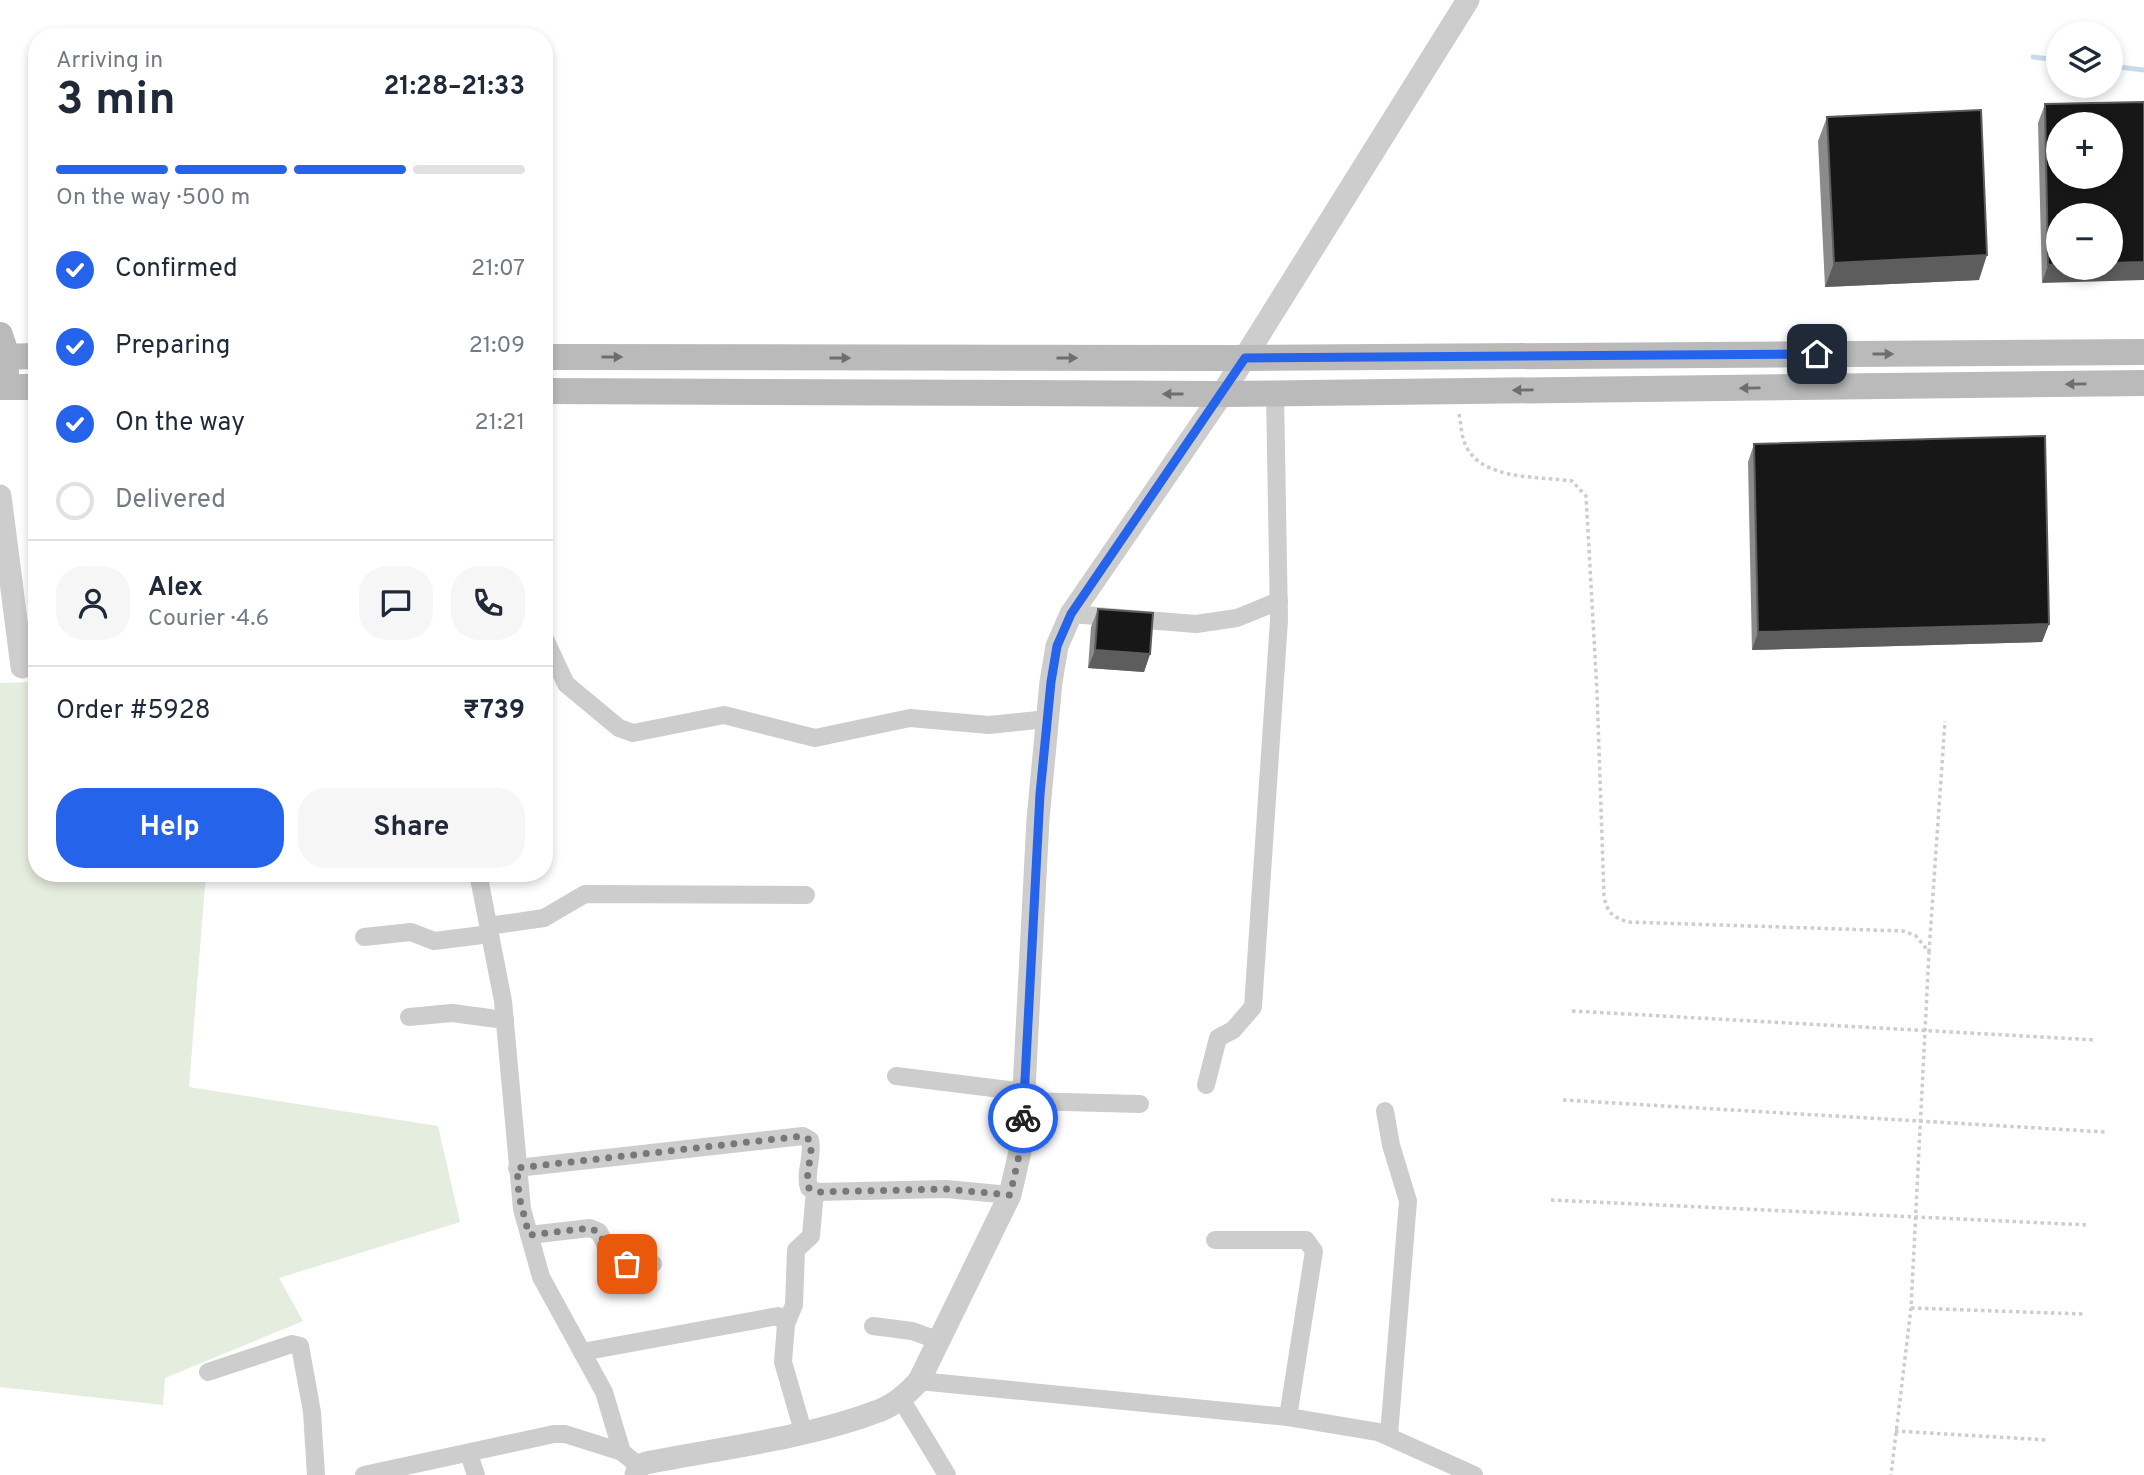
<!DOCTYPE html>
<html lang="en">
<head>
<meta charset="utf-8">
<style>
	:root { --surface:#fff; --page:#f6f6f7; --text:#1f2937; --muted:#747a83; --line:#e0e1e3; --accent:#2563eb }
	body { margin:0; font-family:Overpass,sans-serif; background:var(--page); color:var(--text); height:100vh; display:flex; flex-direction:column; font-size:26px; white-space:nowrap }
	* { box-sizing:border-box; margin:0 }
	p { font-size:23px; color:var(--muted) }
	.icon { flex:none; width:38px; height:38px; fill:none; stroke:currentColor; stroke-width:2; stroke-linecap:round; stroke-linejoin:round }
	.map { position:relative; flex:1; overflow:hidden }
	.sheet { position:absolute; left:28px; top:28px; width:525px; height:854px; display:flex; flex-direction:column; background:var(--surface); border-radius:28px; box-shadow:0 4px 10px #0003 }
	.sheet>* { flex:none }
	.controls { position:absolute; left:2046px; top:21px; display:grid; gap:14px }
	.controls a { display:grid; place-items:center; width:77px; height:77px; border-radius:50%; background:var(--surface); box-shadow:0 4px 10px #0003; font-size:35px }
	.pin { position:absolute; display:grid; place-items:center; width:60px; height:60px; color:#fff; margin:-30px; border-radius:14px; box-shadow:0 4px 10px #0006 }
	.courier { position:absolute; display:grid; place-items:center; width:70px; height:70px; margin:-35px; border:5px solid #2563eb; border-radius:50%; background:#fff; color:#222; box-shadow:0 2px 9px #0007 }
	.summary em { font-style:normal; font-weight:700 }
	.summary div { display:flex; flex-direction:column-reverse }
	.summary { display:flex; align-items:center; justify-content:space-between; height:119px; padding:0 28px }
	h1 { font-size:46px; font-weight:700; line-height:52px }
	.bar { display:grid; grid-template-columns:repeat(4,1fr); gap:10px 7px; align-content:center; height:84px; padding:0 28px }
	.bar i { height:9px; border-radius:5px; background:var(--line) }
	.bar .active { background:var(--accent) }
	.bar p { grid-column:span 4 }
	.line { display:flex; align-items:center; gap:18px; padding:0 28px; border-top:2px solid var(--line) }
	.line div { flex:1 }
	.round { display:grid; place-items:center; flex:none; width:74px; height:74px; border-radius:28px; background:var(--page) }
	ol { padding:0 28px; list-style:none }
	li { display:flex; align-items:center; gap:21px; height:77px }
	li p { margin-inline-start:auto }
	li .icon { padding:7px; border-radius:50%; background:var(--accent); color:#fff; stroke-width:4 }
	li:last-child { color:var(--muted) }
	li i { width:38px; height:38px; border:4px solid var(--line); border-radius:50% }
	.action { display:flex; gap:14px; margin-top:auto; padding:14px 28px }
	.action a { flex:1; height:80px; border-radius:28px; background:var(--accent); color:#fff; font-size:28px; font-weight:700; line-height:80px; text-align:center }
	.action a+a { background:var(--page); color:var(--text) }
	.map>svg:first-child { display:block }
	.green { fill:#e5eddf }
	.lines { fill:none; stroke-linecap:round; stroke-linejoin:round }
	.stream { stroke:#ccdbec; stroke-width:5 }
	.path { stroke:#cdcdcd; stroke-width:3.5; stroke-dasharray:3.5 3.5; stroke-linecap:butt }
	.minor { stroke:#cdcdcd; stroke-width:18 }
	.tertiary { stroke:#cdcdcd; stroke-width:23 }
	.secondary { stroke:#bababa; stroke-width:26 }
	.wall { fill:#8b8b8b }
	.shaded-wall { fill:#5d5d5d }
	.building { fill:#171717; stroke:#5d5d5d; stroke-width:2; fill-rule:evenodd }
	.oneway { fill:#6e6e6e }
	.done { stroke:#787878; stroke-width:7; stroke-dasharray:0 12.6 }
	.route { stroke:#2563eb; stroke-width:9 }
</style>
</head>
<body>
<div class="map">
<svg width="2144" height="1475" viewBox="0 0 2144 1475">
	<rect width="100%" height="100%" fill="#fff"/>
	<!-- green -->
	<path class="green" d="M26 622H37V873H206L189 1087 438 1126 460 1222 279 1278 303 1321 165 1378 163 1405 0 1387V683L32 682Z"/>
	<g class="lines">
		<!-- stream -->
		<g class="stream">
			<path d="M2033 57 2058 60"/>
			<path d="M2110 66 2144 70"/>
		</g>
		<!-- path -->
		<g class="path">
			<path d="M1459 414C1461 423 1461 433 1464 441 1477 481 1538 476 1572 481L1586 496 1597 691 1604 896C1607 912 1612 917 1628 922L1903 931 1916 936 1929 952 1911 1308 1891 1475"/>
			<path d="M1929 952 1945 721"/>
			<path d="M1572 1011 2096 1040"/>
			<path d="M1563 1100 2105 1132"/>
			<path d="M1551 1200 2089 1225"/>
			<path d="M1911 1308 2083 1314"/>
			<path d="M1895 1431 2047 1440"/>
		</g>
		<!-- minor -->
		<g class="minor">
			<path d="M1071 614 1196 624 1237 618 1279 601"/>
			<path d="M544 637 566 684 619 728 633 733 724 715 815 738 910 718 989 725 1047 719"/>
			<path d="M478 873 503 1001 522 1209 541 1277 604 1392 622 1452 639 1466"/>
			<path d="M489 926 544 918 585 894 806 895"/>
			<path d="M364 937 411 932 434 941 490 934"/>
			<path d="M409 1017 452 1013 505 1020"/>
			<path d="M896 1076 1025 1092"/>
			<path d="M1206 1085 1218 1038 1233 1030 1253 1007 1279 620 1275 393"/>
			<path d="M1025 1101 1140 1104"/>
			<path d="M1385 1111 1391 1145 1408 1201 1389 1435"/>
			<path d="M517 1168 803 1136 810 1140C814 1156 804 1172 809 1188L817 1192 946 1189 1010 1195"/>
			<path d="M529 1235 590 1228 599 1232 613 1260 653 1264"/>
			<path d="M1215 1240H1306L1314 1251 1288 1417"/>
			<path d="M786 1324 794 1305 796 1250 811 1236 815 1191"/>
			<path d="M873 1326 912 1331 940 1341"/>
			<path d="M582 1352 778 1316 786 1324 783 1362 803 1431"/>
			<path d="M208 1372 292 1344 300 1346 312 1412 316 1475"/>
			<path d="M919 1381 1288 1417 1378 1432 1474 1475"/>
			<path d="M901 1399 947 1475"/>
			<path d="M469 1454 476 1475"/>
			<path d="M364 1475 554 1434H565L622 1452"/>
		</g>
		<!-- tertiary -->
		<g class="tertiary">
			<path d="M0 496 22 667"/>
			<path d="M636 1475 639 1466 646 1463C722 1448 809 1438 881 1410 896 1404 908 1393 919 1381L1010 1195 1021 1147 1038 819 1051 682 1057 646 1071 614 1222 394 1468 0"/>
		</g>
		<!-- secondary -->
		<g class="secondary">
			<path d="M0 335 7 356 5 386"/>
			<path d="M0 357 37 356"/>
			<path d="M544 357 1245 358 2144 352"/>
			<path d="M0 387H37"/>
			<path d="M544 391 1222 394 2144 383"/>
		</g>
	</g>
	<!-- wall -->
	<g class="wall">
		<path d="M2144 102 2042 283 2038 123 2045 104Z"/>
		<path d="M1827 117 1979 280 1825 287 1818 141Z"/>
		<path d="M1754 444 2049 624 2042 642 1752 650 1748 462Z"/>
		<path d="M1098 609 1150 654 1144 672 1088 668 1091 627Z"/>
	</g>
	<!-- shaded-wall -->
	<g class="shaded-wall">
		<path d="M1987 255 1979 280 1825 287 1834 263Z"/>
		<path d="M2144 262V280L2042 283 2048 265 2058 264V268H2110V263Z"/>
		<path d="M2049 624 2042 642 1752 650 1758 632Z"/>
		<path d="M1095 650 1150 654 1144 672 1088 668Z"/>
	</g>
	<!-- building -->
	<g class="building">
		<path d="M2144 102V262L2110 263V215H2058V264L2048 265 2045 104ZM2058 124H2110V177H2058Z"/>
		<path d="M1981 110 1987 255 1834 263 1827 117Z"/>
		<path d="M2045 436 2049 624 1758 632 1754 444Z"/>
		<path d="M1098 609 1153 613 1150 654 1095 650Z"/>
	</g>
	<!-- one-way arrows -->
	<defs><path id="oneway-solid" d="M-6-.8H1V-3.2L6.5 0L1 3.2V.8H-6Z" transform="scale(1.75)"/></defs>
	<g class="oneway">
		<use href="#oneway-solid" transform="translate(1883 354)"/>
		<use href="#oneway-solid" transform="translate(612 357)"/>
		<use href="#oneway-solid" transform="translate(840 358)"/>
		<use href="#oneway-solid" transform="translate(1067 358)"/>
		<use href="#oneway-solid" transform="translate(2076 384) rotate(179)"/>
		<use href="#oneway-solid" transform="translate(1750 388) rotate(179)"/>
		<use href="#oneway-solid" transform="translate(1523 390) rotate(179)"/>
		<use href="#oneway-solid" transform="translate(1173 394) rotate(-180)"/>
	</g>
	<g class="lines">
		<!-- done -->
		<path class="done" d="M627 1264 613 1260 599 1233 590 1228 529 1235 519 1196 517 1168 803 1136 810 1140C814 1156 804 1172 809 1188L817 1192 946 1189 1010 1195 1021 1147 1023 1118"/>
		<!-- route -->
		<path class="route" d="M1023 1118 1040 794 1051 682 1057 646 1071 614 1245 358 1817 354"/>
	</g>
</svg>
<div class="controls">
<a><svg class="icon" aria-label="layers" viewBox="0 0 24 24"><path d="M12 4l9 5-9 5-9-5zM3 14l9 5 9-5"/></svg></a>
<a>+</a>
<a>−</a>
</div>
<div class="pin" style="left:627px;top:1264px;background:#ea580c"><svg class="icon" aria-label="bag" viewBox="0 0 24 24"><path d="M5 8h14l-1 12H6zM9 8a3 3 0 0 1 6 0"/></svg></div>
<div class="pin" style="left:1817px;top:354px;background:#1f2937"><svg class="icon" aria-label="home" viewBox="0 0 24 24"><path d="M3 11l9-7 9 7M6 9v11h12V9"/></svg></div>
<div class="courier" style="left:1023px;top:1118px"><svg class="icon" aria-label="bike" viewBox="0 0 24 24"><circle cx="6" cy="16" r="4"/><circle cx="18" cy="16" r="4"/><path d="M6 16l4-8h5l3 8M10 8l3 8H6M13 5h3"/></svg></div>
<section class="sheet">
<div class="summary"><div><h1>3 min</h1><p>Arriving in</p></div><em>21:28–21:33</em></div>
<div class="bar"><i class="active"></i><i class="active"></i><i class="active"></i><i></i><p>On the way · 500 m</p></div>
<ol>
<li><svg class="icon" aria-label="check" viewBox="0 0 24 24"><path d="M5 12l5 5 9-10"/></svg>Confirmed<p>21:07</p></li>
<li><svg class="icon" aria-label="check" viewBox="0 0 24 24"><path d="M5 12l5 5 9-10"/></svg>Preparing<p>21:09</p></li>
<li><svg class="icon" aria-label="check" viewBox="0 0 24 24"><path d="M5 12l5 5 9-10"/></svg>On the way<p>21:21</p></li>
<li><i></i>Delivered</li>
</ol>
<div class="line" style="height:126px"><a class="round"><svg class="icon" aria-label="person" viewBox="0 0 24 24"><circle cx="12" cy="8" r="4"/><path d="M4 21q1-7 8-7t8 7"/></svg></a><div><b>Alex</b><p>Courier · 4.6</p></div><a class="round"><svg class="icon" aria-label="chat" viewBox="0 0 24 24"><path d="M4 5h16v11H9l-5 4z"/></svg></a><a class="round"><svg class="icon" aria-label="phone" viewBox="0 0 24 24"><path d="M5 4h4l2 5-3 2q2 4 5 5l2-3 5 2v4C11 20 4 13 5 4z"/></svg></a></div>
<div class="line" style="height:91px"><div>Order #5928</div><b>₹739</b></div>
<div class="action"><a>Help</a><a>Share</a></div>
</section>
</div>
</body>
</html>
